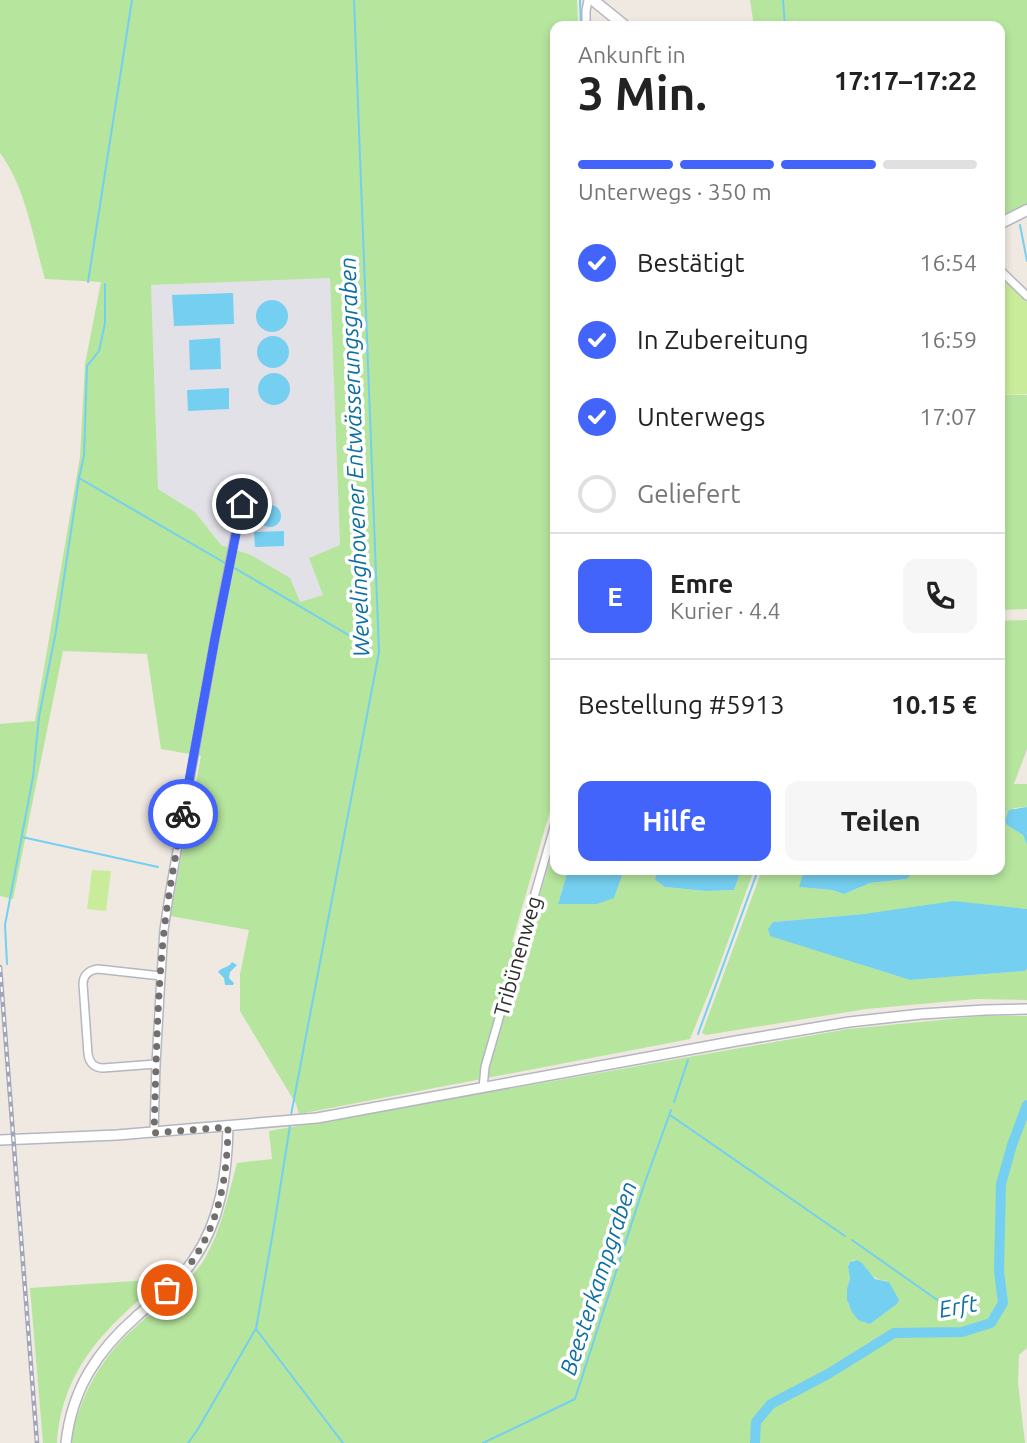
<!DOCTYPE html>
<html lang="de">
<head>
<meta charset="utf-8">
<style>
	:root { --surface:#fff; --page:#f6f6f6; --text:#222; --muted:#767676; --line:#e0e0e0; --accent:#4264fb }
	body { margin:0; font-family:Ubuntu,sans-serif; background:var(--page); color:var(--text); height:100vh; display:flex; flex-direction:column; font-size:26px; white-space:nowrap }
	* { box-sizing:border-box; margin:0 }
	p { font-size:23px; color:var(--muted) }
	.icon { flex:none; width:38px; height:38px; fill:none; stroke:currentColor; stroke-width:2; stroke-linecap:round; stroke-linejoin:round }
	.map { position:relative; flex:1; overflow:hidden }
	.details { position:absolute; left:550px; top:21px; width:455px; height:854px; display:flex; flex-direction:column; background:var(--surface); border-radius:14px; box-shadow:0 4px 10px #0003 }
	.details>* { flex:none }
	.pin { position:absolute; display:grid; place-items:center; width:60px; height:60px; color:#fff; margin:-30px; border:4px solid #fff; border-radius:50%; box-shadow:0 2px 7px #0007 }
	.courier { position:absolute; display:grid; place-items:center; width:70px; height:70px; margin:-35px; border:5px solid #4264fb; border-radius:50%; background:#fff; color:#222; box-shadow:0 2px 9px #0007 }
	.summary em { font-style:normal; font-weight:600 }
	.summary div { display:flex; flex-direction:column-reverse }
	.summary { display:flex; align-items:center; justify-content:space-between; height:119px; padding:0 28px }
	h1 { font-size:46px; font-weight:600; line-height:52px }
	.bar { display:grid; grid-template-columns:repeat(4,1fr); gap:10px 7px; align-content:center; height:84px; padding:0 28px }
	.bar i { height:9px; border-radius:5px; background:var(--line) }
	.bar .active { background:var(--accent) }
	.bar p { grid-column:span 4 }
	.line { display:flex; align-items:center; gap:18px; padding:0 28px; border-top:2px solid var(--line) }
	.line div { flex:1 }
	.round { display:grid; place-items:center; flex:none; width:74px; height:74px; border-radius:14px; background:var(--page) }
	ol { padding:0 28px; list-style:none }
	li { display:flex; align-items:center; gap:21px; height:77px }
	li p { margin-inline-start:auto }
	li .icon { padding:7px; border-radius:50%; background:var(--accent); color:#fff; stroke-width:4 }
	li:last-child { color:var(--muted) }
	li i { width:38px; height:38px; border:4px solid var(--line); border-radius:50% }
	.button { display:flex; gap:14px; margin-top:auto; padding:14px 28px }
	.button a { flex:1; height:80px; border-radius:14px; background:var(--accent); color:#fff; font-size:28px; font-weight:600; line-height:80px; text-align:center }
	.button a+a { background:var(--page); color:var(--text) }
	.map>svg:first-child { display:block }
	.industrial { fill:#e3e1e8 }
	.green { fill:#b6e59e; fill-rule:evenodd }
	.pitch { fill:#c9ec9a }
	.water { fill:#75cff0 }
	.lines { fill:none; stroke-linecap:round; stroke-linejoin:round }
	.stream { stroke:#75cff0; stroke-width:2 }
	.river { stroke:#75cff0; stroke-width:10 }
	.minor-casing { stroke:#b4b7c1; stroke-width:10 }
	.tertiary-casing { stroke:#b4b7c1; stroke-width:12 }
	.secondary-casing { stroke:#b4b7c1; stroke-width:13 }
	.minor { stroke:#fff; stroke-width:7 }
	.tertiary { stroke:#fff; stroke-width:9 }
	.secondary { stroke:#fff; stroke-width:10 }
	.rail-casing { stroke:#a3a6b8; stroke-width:4.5 }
	.rail { stroke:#fff; stroke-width:2; stroke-dasharray:5; stroke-linecap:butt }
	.done { stroke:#726f6d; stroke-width:7; stroke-dasharray:0 12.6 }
	.route { stroke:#4264fb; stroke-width:9 }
	.labels { text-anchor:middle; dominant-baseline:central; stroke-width:7; stroke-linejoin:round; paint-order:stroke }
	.street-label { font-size:21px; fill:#2e2e2e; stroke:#fff }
	.water-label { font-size:23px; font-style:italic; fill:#0d6fa3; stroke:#fff }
</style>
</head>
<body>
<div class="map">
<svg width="1027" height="1443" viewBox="0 0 1027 1443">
	<rect width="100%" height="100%" fill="#efe9e1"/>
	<!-- industrial -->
	<path class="industrial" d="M330 278 340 545 324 595 300 602 251 555 221 545 195 512 158 489 151 285Z"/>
	<!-- green -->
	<g class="green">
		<path d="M0 0H577L578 26H555V794L512 942 525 943 555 845V870H568L558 903 614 898 624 870H657L655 880 665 887 706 891 734 890 741 870H754L714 980 690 1039 299 1114 296 1104 240 1011V974L249 930 170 916 201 756 161 749 147 654 63 651 13 899 0 896V724L35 721 80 457 85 364 101 282 45 279C33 238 26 188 0 153ZM330 278 340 545 309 558 323 595 300 602 290 578 251 555 221 545 195 512 158 489 151 285Z"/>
		<path d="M750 0H1027V204L999 217V26H754Z"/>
		<path d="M999 395H1027V609L999 610Z"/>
		<path d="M1027 620V749L1014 784H1027V807L1014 808 1007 825 1023 835 1027 845V909L1006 907 864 914 774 922 859 964 910 980 1025 971 1027 969V1000L976 999 866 1009 706 1035 702 1033 762 870H803L804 871 800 887 832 890 844 894 870 883 907 879 914 870H999V621Z"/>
		<path d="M982 1016H1027V1348L1019 1355 1018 1383 1025 1443H70C78 1405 93 1372 119 1343 131 1330 146 1318 159 1306 175 1292 192 1278 204 1260 221 1231 228 1196 237 1163L272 1159 269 1131 848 1029ZM853 1260C870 1263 865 1279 887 1281L898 1303 870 1324 848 1304 847 1294 850 1279 848 1264Z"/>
		<path d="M164 1279C109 1324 62 1367 57 1443H43L30 1288Z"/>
	</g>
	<!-- pitch -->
	<g class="pitch">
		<path d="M999 280 1008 282 1027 300V394L999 395Z"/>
		<path d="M92 870 111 871 106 911 87 909Z"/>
	</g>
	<!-- water -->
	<g class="water">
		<path d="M233 293 234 324 174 326 172 295Z"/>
		<circle cx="272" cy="316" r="16"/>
		<circle cx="273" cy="352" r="16"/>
		<path d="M220 338 221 369 190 370 189 340Z"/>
		<circle cx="274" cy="389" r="16"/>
		<path d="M229 388V409L188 411 187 390Z"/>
		<circle cx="270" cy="516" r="11"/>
		<path d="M284 531V546L255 547 254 532Z"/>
		<path d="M1027 807V845L1023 835 1007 825 1005 821 1009 810Z"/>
		<path d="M568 870H624L614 898 597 904H558Z"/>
		<path d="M657 870H741L734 890 706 891 665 887 655 880Z"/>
		<path d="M803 870H914L907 879 870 883 844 894 832 890 799 887 804 871Z"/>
		<path d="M954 901 1027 909V969L1025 971 910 980 770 936 768 929 773 922 864 914Z"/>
		<path d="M232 962 237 965 230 972 229 978 234 983 233 985H225L224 978 218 972C221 967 229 968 232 962Z"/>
		<path d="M857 1260 862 1263 875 1279 889 1282 899 1300 897 1304 870 1324 858 1320 852 1312 847 1300V1289L850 1279 848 1266 850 1262Z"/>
	</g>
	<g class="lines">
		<!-- stream -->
		<g class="stream">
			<path d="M580 0 581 26"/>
			<path d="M783 0 785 26"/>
			<path d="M1020 225 1027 261"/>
			<path d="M88 282 132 0"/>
			<path d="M105 284V323L99 351 87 366 84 456 79 478 225 563"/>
			<path d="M231 566 369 647"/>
			<path d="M22 837 158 867"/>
			<path d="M7 964 5 925 33 777 39 717 56 631 79 478"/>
			<path d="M698 1034 758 870"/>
			<path d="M674 1102 688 1060"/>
			<path d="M291 1115 379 652 354 0"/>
			<path d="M670 1115 845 1236"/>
			<path d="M290 1126 274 1226 256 1329 343 1443"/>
			<path d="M852 1240 953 1311"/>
			<path d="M188 1443 198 1429 255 1330"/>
			<path d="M483 1443 575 1399 644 1185 671 1110"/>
		</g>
		<!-- river -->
		<path class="river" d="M755 1443 756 1422 771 1404 828 1374 894 1333 962 1332 991 1323 1003 1303 999 1271 1001 1184 1012 1145 1027 1105"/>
		<defs>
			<g id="minor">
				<path d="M586 26V11L588 0"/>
				<path d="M999 269 1027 296"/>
				<path d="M161 976 164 930 169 896 215 638 241 504"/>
				<path d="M483 1088 485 1067 555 824"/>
				<path d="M154 1133 156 1064 161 976 98 969C89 970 83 975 83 984L88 1054C89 1062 94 1068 103 1068L156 1064"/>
			</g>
			<g id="tertiary">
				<path d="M0 1140 117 1135 317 1118 736 1041 849 1022 921 1014 985 1010 1027 1009"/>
				<path d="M66 1443C72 1389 97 1351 137 1316 157 1298 179 1282 194 1259 221 1220 227 1173 228 1127"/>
			</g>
			<g id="secondary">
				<path d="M593 0 625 26"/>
				<path d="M999 224 1027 210"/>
			</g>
		</defs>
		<!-- minor casing -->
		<use href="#minor" class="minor-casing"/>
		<!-- tertiary casing -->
		<use href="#tertiary" class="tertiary-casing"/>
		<!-- secondary casing -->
		<use href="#secondary" class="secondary-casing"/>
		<!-- minor -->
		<use href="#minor" class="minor"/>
		<!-- tertiary -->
		<use href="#tertiary" class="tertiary"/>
		<!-- secondary -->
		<use href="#secondary" class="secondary"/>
		<defs>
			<path id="rail" d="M0 967 37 1443"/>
		</defs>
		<!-- rail casing -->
		<use href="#rail" class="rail-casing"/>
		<!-- rail -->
		<use href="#rail" class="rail"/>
	</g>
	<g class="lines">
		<!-- done -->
		<path class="done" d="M167 1290C215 1245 227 1190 228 1127L154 1133C156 1069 157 1004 163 941 167 898 176 856 183 814"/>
		<!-- route -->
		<path class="route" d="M183 814 215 638 242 504"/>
	</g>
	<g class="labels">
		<!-- street labels -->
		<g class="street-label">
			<text transform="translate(517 956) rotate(-74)">Tribünenweg</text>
		</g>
		<!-- water labels -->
		<g class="water-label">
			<text transform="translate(354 457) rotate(-92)">Wevelinghovener Entwässerungsgraben</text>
			<text transform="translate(598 1278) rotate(-72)">Beesterkampgraben</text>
			<text transform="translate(958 1306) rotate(-10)">Erft</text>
		</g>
	</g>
</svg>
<div class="pin" style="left:167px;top:1290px;background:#ea580c"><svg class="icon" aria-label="bag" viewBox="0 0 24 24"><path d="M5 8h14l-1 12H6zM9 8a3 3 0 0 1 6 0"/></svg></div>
<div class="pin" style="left:242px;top:504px;background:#1f2937"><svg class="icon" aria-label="home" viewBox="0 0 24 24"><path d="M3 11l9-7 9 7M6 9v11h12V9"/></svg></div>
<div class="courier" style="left:183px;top:814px"><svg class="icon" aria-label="bike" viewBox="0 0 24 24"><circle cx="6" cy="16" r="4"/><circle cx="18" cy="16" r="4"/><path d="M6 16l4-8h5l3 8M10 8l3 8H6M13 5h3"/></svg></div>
<section class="details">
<div class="summary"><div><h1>3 Min.</h1><p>Ankunft in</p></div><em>17:17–17:22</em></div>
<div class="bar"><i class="active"></i><i class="active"></i><i class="active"></i><i></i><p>Unterwegs · 350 m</p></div>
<ol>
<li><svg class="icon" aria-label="check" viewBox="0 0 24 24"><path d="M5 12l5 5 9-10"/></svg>Bestätigt<p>16:54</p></li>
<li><svg class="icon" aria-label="check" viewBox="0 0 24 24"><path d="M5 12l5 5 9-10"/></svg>In Zubereitung<p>16:59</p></li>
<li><svg class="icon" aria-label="check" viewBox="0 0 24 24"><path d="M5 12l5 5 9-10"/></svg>Unterwegs<p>17:07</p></li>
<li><i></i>Geliefert</li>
</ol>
<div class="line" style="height:126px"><b class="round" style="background:var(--accent);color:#fff">E</b><div><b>Emre</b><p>Kurier · 4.4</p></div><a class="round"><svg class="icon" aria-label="phone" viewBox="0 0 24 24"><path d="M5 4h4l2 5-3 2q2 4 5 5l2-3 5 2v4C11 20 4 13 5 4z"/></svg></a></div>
<div class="line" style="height:91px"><div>Bestellung #5913</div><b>10.15 €</b></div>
<div class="button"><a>Hilfe</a><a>Teilen</a></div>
</section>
</div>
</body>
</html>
